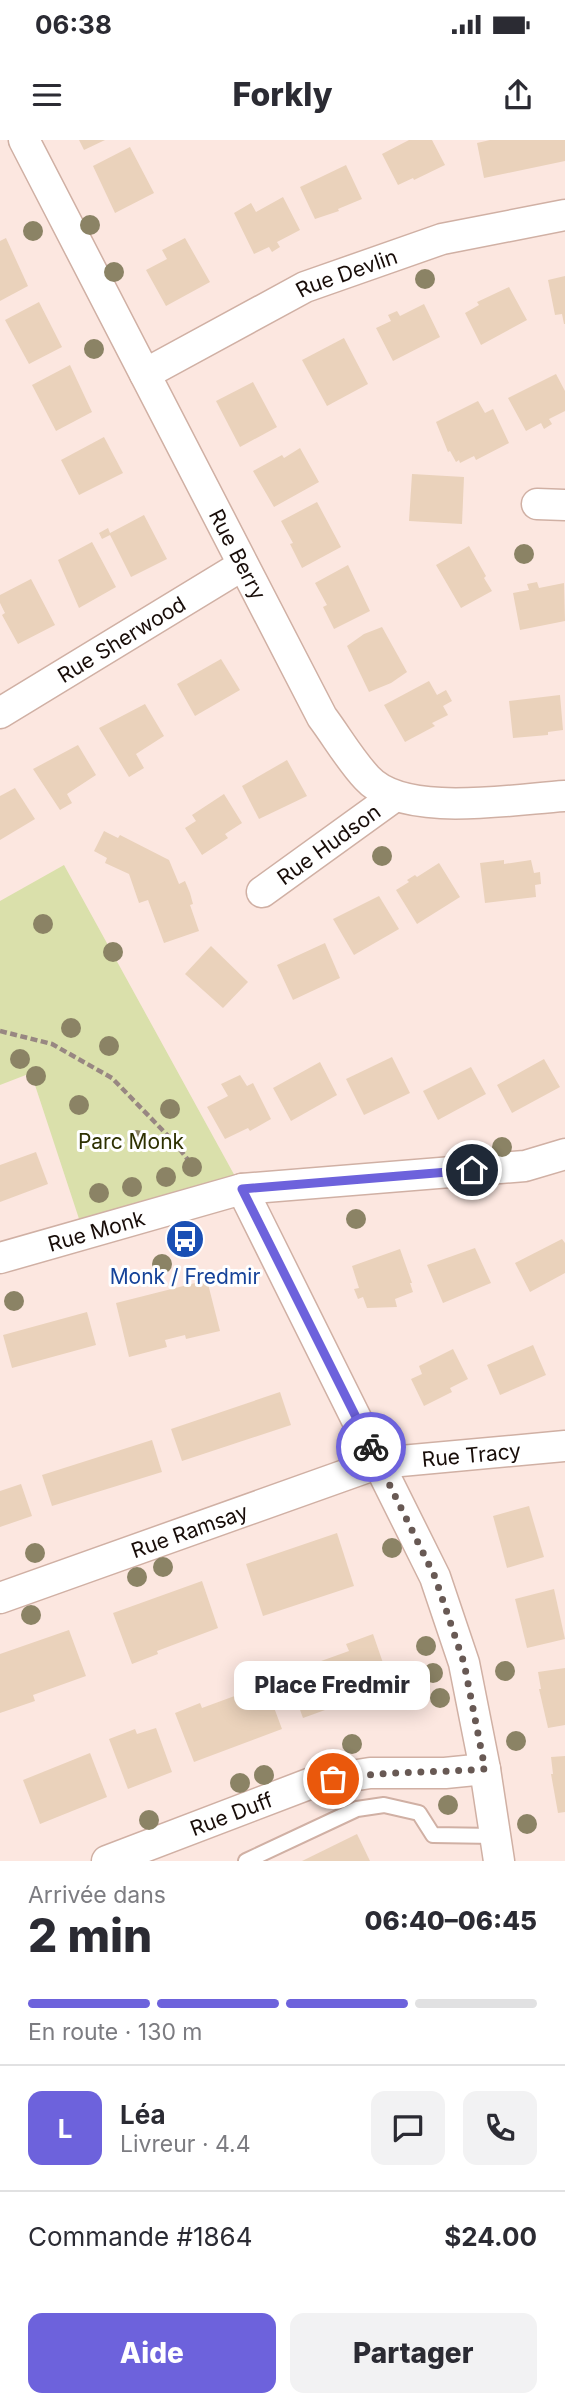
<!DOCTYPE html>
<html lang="fr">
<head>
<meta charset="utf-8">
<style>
	:root { --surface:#fff; --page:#f2f2f3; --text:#2b2b33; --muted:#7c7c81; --line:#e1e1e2; --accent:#6d62dc }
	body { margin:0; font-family:Inter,sans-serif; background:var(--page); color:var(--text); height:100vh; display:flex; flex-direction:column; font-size:26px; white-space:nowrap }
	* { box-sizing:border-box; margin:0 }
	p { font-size:23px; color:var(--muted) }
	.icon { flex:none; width:38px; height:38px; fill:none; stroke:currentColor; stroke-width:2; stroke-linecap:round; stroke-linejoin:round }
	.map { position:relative; height:1721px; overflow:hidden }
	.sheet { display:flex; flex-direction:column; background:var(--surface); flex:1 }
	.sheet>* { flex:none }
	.pin { position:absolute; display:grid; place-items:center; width:60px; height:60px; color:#fff; margin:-30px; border:4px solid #fff; border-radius:50%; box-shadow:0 2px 7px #0007 }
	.courier { position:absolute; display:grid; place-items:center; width:70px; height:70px; margin:-35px; border:5px solid #6d62dc; border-radius:50%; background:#fff; color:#222; box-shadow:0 2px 9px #0007 }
	.bubble { position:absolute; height:49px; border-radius:14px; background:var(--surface); box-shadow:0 4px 18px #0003; font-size:23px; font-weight:800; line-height:49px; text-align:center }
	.summary em { font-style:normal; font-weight:800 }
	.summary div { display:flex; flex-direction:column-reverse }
	.summary { display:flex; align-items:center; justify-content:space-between; height:119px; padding:0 28px }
	h1 { font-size:46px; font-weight:800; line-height:52px }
	.bar { display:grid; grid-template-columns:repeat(4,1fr); gap:10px 7px; align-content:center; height:84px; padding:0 28px }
	.bar i { height:9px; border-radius:5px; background:var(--line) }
	.bar .current { background:var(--accent) }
	.bar p { grid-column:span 4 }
	.line { display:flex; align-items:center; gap:18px; padding:0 28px; border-top:2px solid var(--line) }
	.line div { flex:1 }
	.round { display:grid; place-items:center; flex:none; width:74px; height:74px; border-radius:14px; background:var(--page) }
	.action { display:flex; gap:14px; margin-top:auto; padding:14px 28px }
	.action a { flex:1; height:80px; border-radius:14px; background:var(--accent); color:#fff; font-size:28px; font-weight:800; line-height:80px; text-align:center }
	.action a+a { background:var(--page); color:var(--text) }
	.status { display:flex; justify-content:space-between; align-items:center; height:49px; padding:0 35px; background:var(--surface); direction:ltr }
	.status svg { height:19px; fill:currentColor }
	header { display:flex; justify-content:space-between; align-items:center; height:91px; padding:0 28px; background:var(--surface); font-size:32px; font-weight:800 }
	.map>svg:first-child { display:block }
	.green { fill:#dae0ab }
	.building { fill:#ead2bb }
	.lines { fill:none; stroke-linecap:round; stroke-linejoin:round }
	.lane-casing { stroke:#d0b0a4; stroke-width:18 }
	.street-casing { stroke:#d0b0a4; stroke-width:33 }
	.path { stroke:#988782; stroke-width:4.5; stroke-dasharray:7 3.5; stroke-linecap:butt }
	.lane { stroke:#fff; stroke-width:14 }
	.street { stroke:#fff; stroke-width:30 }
	.tree { fill:#8b8365 }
	.done { stroke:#685954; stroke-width:7; stroke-dasharray:0 12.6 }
	.route { stroke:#6d62dc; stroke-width:9 }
	.labels { text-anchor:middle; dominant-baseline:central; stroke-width:6; stroke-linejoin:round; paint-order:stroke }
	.street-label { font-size:21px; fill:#180d09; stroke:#fff }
	.park-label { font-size:21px; fill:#2e3101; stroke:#fff }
	.transit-label { font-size:21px; fill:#164399; stroke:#fff }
</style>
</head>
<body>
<div class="status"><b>06:38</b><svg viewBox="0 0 49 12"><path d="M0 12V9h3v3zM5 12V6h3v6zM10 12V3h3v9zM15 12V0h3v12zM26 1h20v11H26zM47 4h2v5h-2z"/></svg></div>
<header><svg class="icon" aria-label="menu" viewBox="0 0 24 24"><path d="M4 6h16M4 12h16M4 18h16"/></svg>Forkly<svg class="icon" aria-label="share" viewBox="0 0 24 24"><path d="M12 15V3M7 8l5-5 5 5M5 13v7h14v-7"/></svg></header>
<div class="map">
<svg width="565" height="1721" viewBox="0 0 565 1721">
	<rect width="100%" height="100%" fill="#fce7e0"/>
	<!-- green -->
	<path class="green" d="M64 725 242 1049 84 1094 31 933 0 945V761Z"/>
	<!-- building -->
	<g class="building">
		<path d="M79 0H105L84 10Z"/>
		<path d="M409 0H432L445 25 414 40 413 38 398 45 382 14Z"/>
		<path d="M490 0H565V21L484 38 477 3Z"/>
		<path d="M130 7 154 53 115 73 93 26Z"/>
		<path d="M346 25 362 59 338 69 339 71 315 79 300 47Z"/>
		<path d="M283 57 300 90 277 102 280 107 272 112 269 107 254 114 234 73 251 63 256 72Z"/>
		<path d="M6 98 28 146 0 161V101Z"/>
		<path d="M185 98 210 142 166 166 146 130 167 119 162 110Z"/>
		<path d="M565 136V184H564L562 174 555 175 548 140Z"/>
		<path d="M509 147 527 180 481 205 465 173 479 165 477 162Z"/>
		<path d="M39 162 62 207 29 224 5 180Z"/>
		<path d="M424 164 440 197 393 221 376 188 391 181 388 175 397 171 400 176Z"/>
		<path d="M344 198 368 244 327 266 302 220Z"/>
		<path d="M70 225 92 272 56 291 32 245Z"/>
		<path d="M556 234 565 251V271L549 279 552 284 544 289 541 283 526 291 508 258Z"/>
		<path d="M253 242 277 287 240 307 216 261Z"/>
		<path d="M478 261 485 273 493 269 509 303 476 320 474 316 460 323 459 320 456 322 450 311 448 312 436 282Z"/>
		<path d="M104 297 123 333 79 355 61 320Z"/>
		<path d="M300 308 319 342 274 367 253 331 282 315 284 318Z"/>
		<path d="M412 334 464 337 462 384 409 381Z"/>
		<path d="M317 362 341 407 302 428 290 404 293 403 281 381Z"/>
		<path d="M144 375 167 419 131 437 110 395 102 399 99 393 108 388 110 393Z"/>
		<path d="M92 402 116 447 79 468 58 420Z"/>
		<path d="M469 406 486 436 484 438 492 451 461 468 436 425Z"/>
		<path d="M348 425 370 471 334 489 323 467 327 465 315 443Z"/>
		<path d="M31 439 55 485 18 504 2 475 5 473 0 463V455Z"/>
		<path d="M537 442 539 448 564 443 565 481 520 490 513 453 529 450 527 444Z"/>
		<path d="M382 487 407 532 391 543 369 552 347 506 364 494Z"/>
		<path d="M221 519 240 550 195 576 177 544Z"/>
		<path d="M429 541 437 555 446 550 452 561 443 566 448 575 432 583 435 586 405 602 384 565Z"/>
		<path d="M560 555 563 590 548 592V595L513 598 509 561Z"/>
		<path d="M145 564 164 596 136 614 144 628 129 637 99 588Z"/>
		<path d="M78 605 96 635 67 654 72 663 60 670 33 629Z"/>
		<path d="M287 620 307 656 259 679 242 646Z"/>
		<path d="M15 648 35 679 0 700V656Z"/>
		<path d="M224 654 242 683 225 694 228 698 202 715 185 688 196 681 192 675Z"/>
		<path d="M104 691 118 698 120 695 169 720 179 744 185 741 190 753 193 764 190 765 199 791 164 803 148 760 139 763 129 734 105 723 107 718 94 711Z"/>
		<path d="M504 720V724L531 720 534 733 540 732 541 744 535 745 536 757 485 763 480 723Z"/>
		<path d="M439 723 460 757 417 784 396 750 409 742 407 740 415 735 417 737Z"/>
		<path d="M379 756 399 789 354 815 333 779Z"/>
		<path d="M325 803 340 838 293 860 277 825Z"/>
		<path d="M211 806 248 842 223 868 185 834Z"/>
		<path d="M392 917 410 953 364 975 346 939Z"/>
		<path d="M544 919 560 947 512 973 497 945Z"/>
		<path d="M320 922 337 955 291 981 273 948Z"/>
		<path d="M471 927 486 954 438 980 423 951Z"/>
		<path d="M240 935 247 946 253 943 271 979 250 991 248 988 225 999 207 967 228 956 221 944Z"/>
		<path d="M36 1012 48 1044 0 1062V1025Z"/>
		<path d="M562 1099 565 1103V1133L530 1152 515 1123Z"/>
		<path d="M475 1108 491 1143 443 1163 427 1125Z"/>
		<path d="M400 1109 412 1143H410L413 1152 395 1159 397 1167 367 1168 363 1157 358 1159 354 1149 359 1148 352 1126Z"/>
		<path d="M207 1140 220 1191 186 1199 185 1195 165 1200 167 1207 129 1217 116 1163Z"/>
		<path d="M87 1172 96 1205 12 1228 3 1195Z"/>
		<path d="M533 1205 546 1235 500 1255 487 1225Z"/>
		<path d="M453 1209 468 1239 450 1248 452 1252 424 1266 411 1239 422 1234 419 1226Z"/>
		<path d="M280 1252 291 1285 182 1321 171 1289Z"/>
		<path d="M152 1300 162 1332 52 1366 42 1335Z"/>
		<path d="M21 1344 32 1376 0 1387V1351Z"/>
		<path d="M529 1366 544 1417 507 1428 493 1376Z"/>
		<path d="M337 1393 354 1446 263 1476 246 1424Z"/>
		<path d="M202 1441 218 1488 157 1511 158 1514 132 1524 113 1473Z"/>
		<path d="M554 1449 565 1499 527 1508 515 1459Z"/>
		<path d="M69 1490 86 1536 33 1555 35 1561 0 1573V1514Z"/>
		<path d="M373 1494 391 1546 303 1578 285 1529 308 1521 310 1525 349 1511 346 1504Z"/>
		<path d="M565 1528V1585L548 1588 539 1549H541L538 1532Z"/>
		<path d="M263 1538 282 1589 194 1622 175 1573 200 1563 202 1568 240 1554 237 1547Z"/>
		<path d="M156 1588 172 1632 128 1649 109 1599 135 1589 137 1594Z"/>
		<path d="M90 1613 107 1657 40 1684 23 1640Z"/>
		<path d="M565 1616V1672L558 1673 551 1634H553L551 1617Z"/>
		<path d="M357 1694 370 1721H302Z"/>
	</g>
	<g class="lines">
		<defs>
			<path id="lane" d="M246 1721 357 1669 384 1665 419 1673 433 1695 495 1696"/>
			<g id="street">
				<path id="s1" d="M24 0 322 577C337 597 350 620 367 638 404 679 514 659 565 656"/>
				<path id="s2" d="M145 234 305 147 442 99 565 75"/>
				<path d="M537 364 565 365"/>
				<path id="s3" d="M0 573 243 425"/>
				<path id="s4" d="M262 752 395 656"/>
				<path d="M242 1049 435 1437 464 1523 485 1629 499 1721"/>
				<path id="s5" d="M0 1118 242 1049 525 1026 565 1014"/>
				<path id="s6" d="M0 1458 379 1323 565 1306"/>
				<path id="s7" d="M107 1721 314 1642 370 1633H445L485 1629"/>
			</g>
		</defs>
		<!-- lane casing -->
		<use href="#lane" class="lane-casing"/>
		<!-- street casing -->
		<use href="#street" class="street-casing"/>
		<!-- path -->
		<path class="path" d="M0 891 52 904 112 938 175 1003 198 1033"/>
		<!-- lane -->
		<use href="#lane" class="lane"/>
		<!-- street -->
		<use href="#street" class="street"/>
	</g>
	<!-- trees -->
	<g class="tree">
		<circle cx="90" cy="85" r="10"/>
		<circle cx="33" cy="91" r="10"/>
		<circle cx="114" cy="132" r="10"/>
		<circle cx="425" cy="139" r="10"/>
		<circle cx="94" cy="209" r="10"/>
		<circle cx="524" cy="414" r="10"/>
		<circle cx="382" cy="716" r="10"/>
		<circle cx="43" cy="784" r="10"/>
		<circle cx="113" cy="812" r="10"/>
		<circle cx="71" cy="888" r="10"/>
		<circle cx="109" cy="906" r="10"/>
		<circle cx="20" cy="919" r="10"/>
		<circle cx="36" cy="936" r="10"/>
		<circle cx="79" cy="965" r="10"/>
		<circle cx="170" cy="969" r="10"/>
		<circle cx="137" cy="1000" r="10"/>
		<circle cx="502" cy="1007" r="10"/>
		<circle cx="192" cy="1027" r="10"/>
		<circle cx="166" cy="1037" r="10"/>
		<circle cx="132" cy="1047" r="10"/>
		<circle cx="99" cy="1053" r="10"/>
		<circle cx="356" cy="1079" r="10"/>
		<circle cx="162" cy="1124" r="10"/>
		<circle cx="14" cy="1161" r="10"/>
		<circle cx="392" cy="1408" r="10"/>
		<circle cx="35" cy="1413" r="10"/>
		<circle cx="163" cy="1427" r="10"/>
		<circle cx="137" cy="1437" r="10"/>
		<circle cx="31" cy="1475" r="10"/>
		<circle cx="426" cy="1506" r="10"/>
		<circle cx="505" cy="1531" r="10"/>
		<circle cx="433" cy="1533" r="10"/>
		<circle cx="440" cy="1558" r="10"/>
		<circle cx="516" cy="1601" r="10"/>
		<circle cx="352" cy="1604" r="10"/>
		<circle cx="264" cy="1635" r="10"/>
		<circle cx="240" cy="1643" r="10"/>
		<circle cx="448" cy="1665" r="10"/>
		<circle cx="149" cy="1680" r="10"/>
		<circle cx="527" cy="1684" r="10"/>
	</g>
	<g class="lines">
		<!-- done -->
		<path class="done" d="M333 1639C383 1631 434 1633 485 1629L464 1523 435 1437 371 1307"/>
		<!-- route -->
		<path class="route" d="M371 1307 242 1049 472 1030"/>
	</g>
	<!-- icons -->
	<defs>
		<symbol id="bus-disc" viewBox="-11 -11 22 22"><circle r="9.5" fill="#1a4fb4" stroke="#fff"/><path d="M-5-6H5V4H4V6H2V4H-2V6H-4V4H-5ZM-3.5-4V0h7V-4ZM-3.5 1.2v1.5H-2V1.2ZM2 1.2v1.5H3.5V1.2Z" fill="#fff"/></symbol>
	</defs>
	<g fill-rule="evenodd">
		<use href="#bus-disc" x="163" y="1077" width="44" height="44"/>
	</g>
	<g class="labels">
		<!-- street labels -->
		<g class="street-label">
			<text stroke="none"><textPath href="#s2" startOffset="226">Rue Devlin</textPath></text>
			<text stroke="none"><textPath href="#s1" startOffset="466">Rue Berry</textPath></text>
			<text stroke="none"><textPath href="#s3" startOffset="142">Rue Sherwood</textPath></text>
			<text stroke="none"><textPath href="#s4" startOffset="82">Rue Hudson</textPath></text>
			<text stroke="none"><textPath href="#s5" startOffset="100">Rue Monk</textPath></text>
			<text stroke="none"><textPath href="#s6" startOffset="495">Rue Tracy</textPath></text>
			<text stroke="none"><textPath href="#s6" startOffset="201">Rue Ramsay</textPath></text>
			<text stroke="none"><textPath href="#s7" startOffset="133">Rue Duff</textPath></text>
		</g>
		<!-- park labels -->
		<g class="park-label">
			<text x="131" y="1001">Parc Monk</text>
		</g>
		<!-- transit labels -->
		<g class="transit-label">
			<text x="185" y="1136">Monk / Fredmir</text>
		</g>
	</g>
</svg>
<div class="pin" style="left:333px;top:1639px;background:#ea580c"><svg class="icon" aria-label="bag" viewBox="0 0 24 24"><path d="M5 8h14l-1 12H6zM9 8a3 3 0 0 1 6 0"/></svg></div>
<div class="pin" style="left:472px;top:1030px;background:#1f2937"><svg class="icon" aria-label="home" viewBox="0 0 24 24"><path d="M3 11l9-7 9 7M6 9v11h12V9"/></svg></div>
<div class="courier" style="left:371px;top:1307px"><svg class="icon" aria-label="bike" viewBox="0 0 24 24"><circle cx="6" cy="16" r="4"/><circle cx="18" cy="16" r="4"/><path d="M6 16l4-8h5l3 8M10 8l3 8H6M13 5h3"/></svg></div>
<div class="bubble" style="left:234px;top:1521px;width:196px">Place Fredmir</div>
</div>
<section class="sheet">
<div class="summary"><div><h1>2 min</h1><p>Arrivée dans</p></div><em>06:40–06:45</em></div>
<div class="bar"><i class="current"></i><i class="current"></i><i class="current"></i><i></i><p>En route · 130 m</p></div>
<div class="line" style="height:126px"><b class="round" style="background:var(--accent);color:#fff">L</b><div><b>Léa</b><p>Livreur · 4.4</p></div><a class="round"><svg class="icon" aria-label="chat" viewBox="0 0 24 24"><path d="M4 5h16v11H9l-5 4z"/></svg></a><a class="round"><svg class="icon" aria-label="phone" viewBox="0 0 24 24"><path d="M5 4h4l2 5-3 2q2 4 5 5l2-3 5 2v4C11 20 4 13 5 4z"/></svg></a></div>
<div class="line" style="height:91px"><div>Commande #1864</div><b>$24.00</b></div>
<div class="action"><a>Aide</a><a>Partager</a></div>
</section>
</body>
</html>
